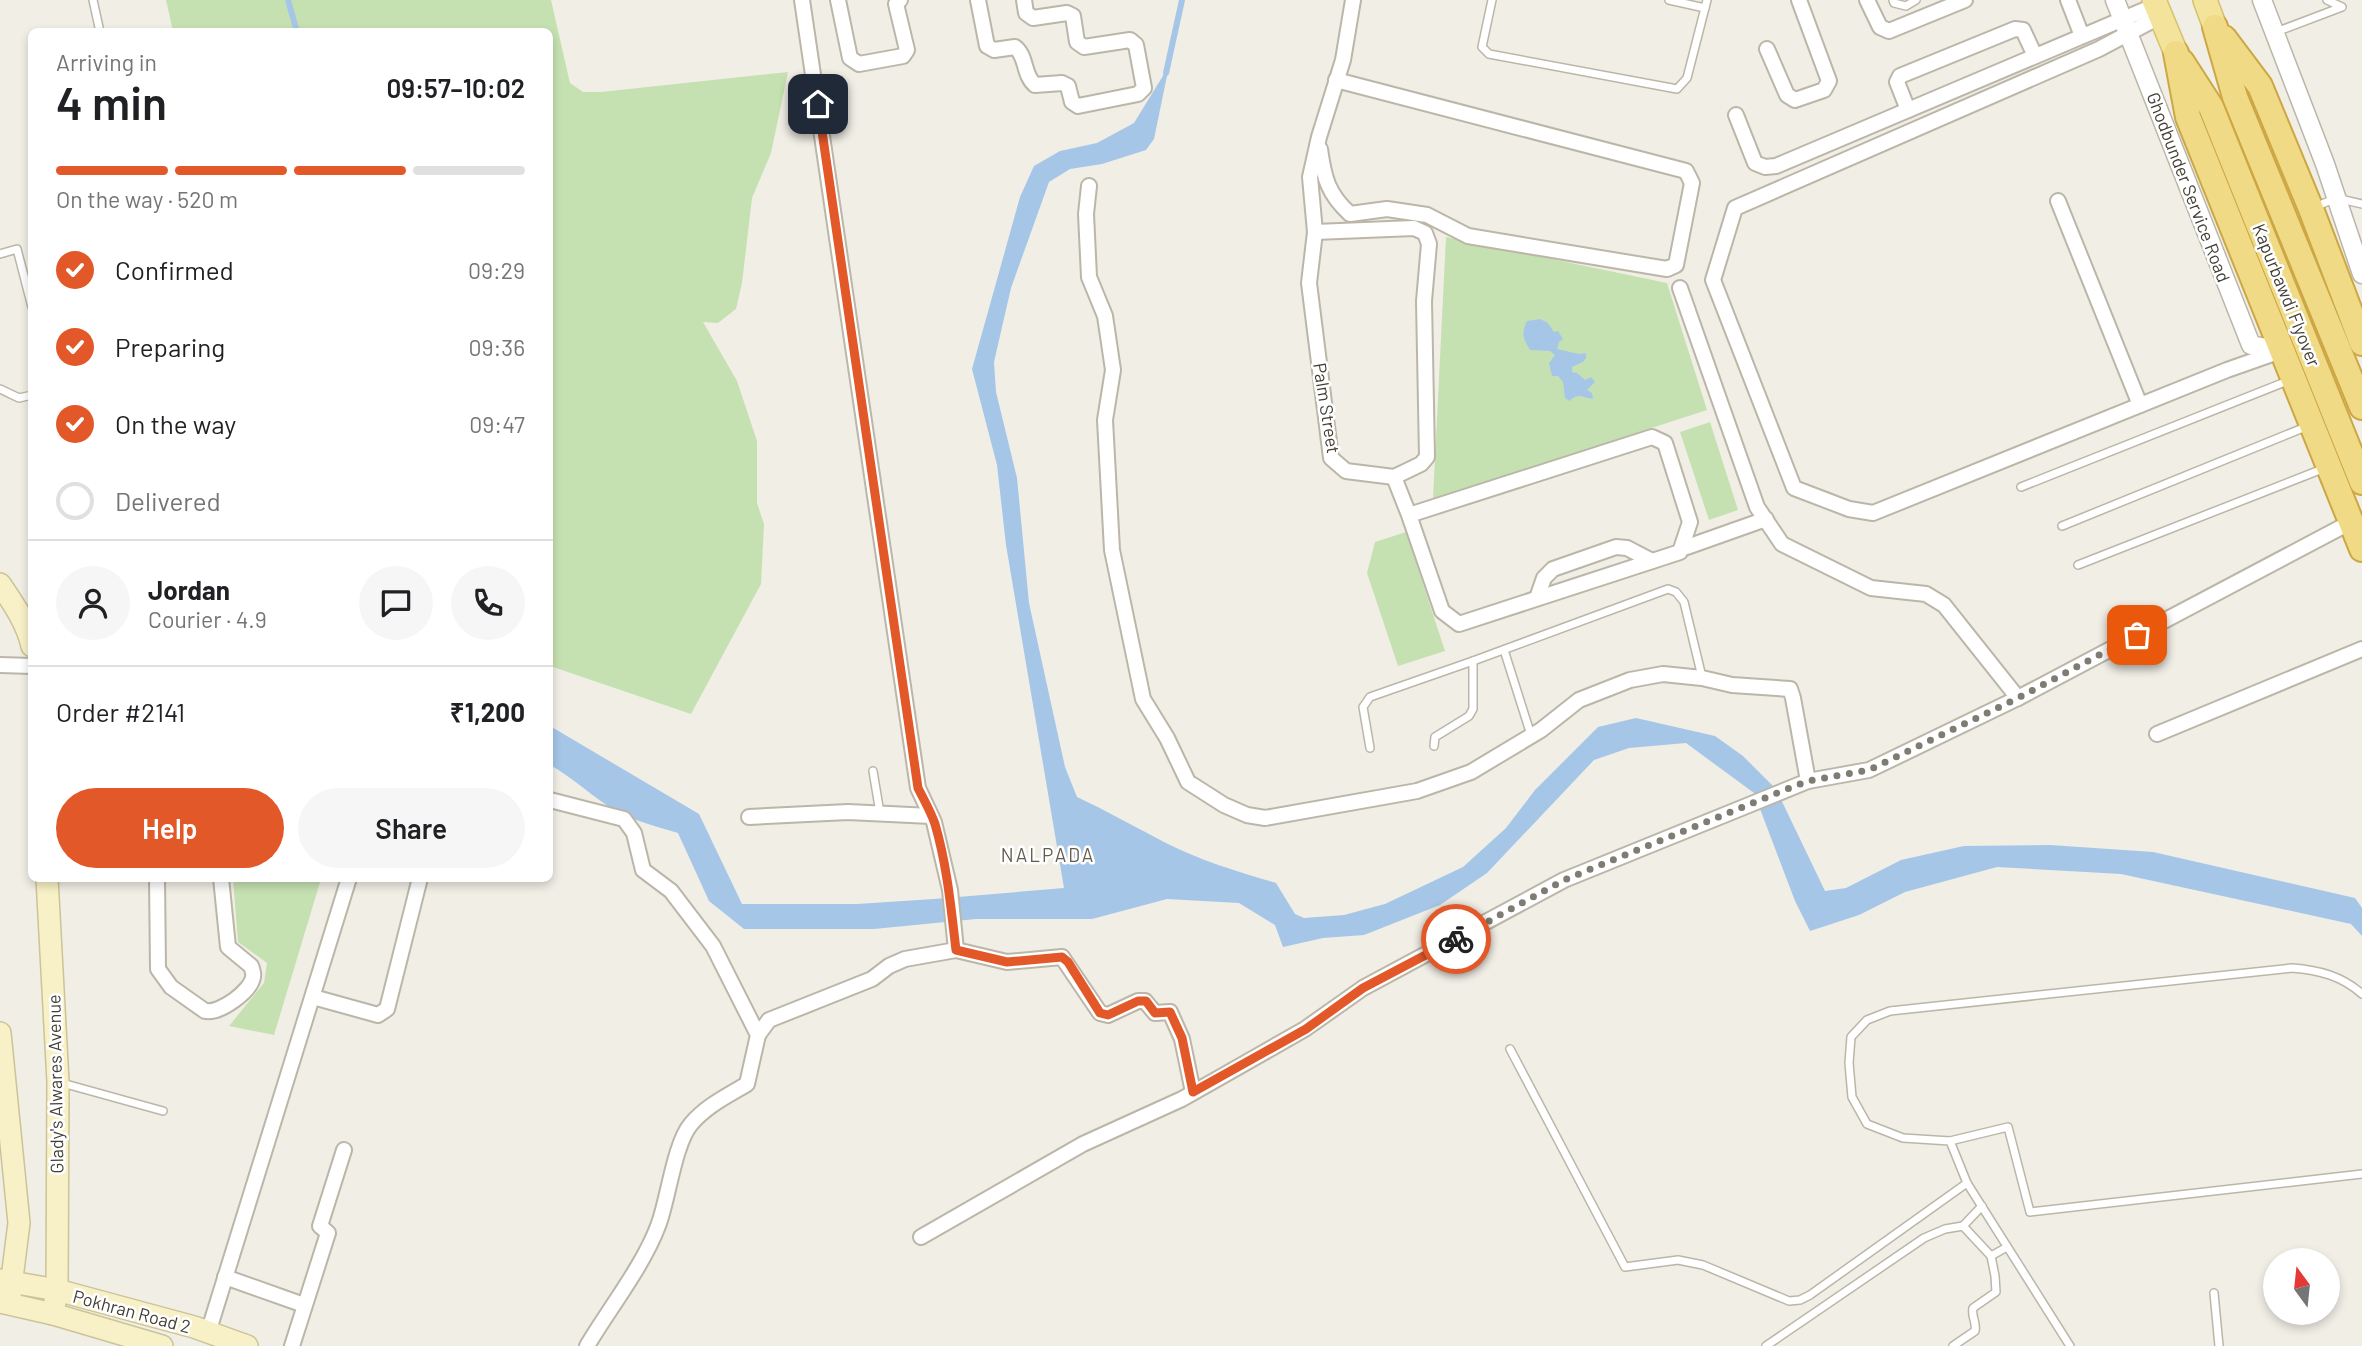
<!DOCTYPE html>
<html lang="en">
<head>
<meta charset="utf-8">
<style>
	:root { --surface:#fff; --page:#f6f6f6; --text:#202124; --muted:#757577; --line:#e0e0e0; --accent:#e35829 }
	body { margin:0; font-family:Barlow,sans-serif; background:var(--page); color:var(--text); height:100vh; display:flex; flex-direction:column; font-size:26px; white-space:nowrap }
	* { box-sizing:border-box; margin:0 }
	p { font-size:23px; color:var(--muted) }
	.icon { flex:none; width:38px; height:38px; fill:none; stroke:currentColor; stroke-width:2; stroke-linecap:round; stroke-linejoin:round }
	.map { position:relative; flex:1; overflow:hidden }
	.drawer { position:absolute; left:28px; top:28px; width:525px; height:854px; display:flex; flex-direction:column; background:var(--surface); border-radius:10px; box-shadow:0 4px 10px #0003 }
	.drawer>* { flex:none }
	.needle { width:46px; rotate:345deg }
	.buttons { position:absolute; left:2263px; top:1248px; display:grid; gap:14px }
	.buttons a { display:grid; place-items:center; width:77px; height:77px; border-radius:50%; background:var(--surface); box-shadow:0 4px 10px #0003; font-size:35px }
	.pin { position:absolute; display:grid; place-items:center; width:60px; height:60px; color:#fff; margin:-30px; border-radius:14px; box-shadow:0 4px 10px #0006 }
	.courier { position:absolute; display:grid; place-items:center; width:70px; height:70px; margin:-35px; border:5px solid #e35829; border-radius:50%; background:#fff; color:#222; box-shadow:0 2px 9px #0007 }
	.head em { font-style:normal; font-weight:600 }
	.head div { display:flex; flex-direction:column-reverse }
	.head { display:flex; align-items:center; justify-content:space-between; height:119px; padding:0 28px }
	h1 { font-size:46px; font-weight:600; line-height:52px }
	.bar { display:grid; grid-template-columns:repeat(4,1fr); gap:10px 7px; align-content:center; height:84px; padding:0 28px }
	.bar i { height:9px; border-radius:5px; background:var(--line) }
	.bar .on { background:var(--accent) }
	.bar p { grid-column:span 4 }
	.line { display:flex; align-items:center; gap:18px; padding:0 28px; border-top:2px solid var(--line) }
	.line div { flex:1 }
	.round { display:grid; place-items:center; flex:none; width:74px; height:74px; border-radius:37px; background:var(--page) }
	ol { padding:0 28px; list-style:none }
	li { display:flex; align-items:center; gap:21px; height:77px }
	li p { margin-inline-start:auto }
	li .icon { padding:7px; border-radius:50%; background:var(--accent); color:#fff; stroke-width:4 }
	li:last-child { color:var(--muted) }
	li i { width:38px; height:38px; border:4px solid var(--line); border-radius:50% }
	.primary-button { display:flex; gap:14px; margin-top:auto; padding:14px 28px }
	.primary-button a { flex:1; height:80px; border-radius:42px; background:var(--accent); color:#fff; font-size:28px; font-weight:600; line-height:80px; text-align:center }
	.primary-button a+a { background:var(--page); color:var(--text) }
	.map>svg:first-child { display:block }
	.green { fill:#c6e1b1 }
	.water { fill:#a6c6e8 }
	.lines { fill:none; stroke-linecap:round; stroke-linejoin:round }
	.stream { stroke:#a6c6e8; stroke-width:6 }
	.service-casing { stroke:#bbb6a8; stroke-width:10 }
	.minor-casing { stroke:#bbb6a8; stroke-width:18 }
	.tertiary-casing { stroke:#bbb6a8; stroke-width:21 }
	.secondary-casing { stroke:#ccc398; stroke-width:24 }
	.primary-casing { stroke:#d6c16d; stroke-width:26 }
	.trunk-casing { stroke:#cca743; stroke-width:28 }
	.service { stroke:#fff; stroke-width:7 }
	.minor { stroke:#fff; stroke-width:14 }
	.tertiary { stroke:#fff; stroke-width:18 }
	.secondary { stroke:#f8f1c7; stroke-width:21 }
	.primary { stroke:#f3e39b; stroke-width:23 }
	.trunk { stroke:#f0da86; stroke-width:24 }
	.done { stroke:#7f7c73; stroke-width:7; stroke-dasharray:0 12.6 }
	.route { stroke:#e35829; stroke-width:9 }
	.labels { text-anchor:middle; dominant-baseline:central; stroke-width:5; stroke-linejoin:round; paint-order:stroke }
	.street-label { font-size:18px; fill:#423e35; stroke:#fff }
	.neighbourhood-label { font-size:19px; letter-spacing:2px; fill:#635d4d; stroke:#fff }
</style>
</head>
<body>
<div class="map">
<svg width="2362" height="1346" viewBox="0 0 2362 1346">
	<rect width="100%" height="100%" fill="#f0eee5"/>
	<!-- green -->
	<g class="green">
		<path d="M166 0H551L570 83 583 92H601L788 72 771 153 752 198 742 283 736 309 718 323 703 322 737 381 757 441V503L764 524 761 584 691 714 550 666V32L173 31Z"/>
		<path d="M1446 237 1667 283 1707 410 1433 499Z"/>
		<path d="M1710 422 1738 510 1709 520 1680 432Z"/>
		<path d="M1406 532 1445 651 1398 666 1367 573 1375 542Z"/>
		<path d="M233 879H321L274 1035 229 1026 264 983 267 963 238 942Z"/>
	</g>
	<!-- water -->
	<g class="water">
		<path d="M1169 66 1154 139 1146 150 1102 164 1070 169 1049 182 1011 288 994 362 996 392 1017 478 1029 603 1065 767 1077 797C1107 811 1135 827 1164 842 1199 860 1238 872 1276 883L1295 914 1304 918 1344 915 1385 904 1463 867 1506 828 1535 790 1598 727 1636 718 1715 736 1743 756 1776 789 1825 891 1846 888 1901 860 1964 846 2050 845 2153 852 2355 898 2362 908V936L2351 924 2121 874 1997 867 1905 892 1859 915 1810 931 1795 901 1754 793 1686 743 1629 748 1594 760 1487 873 1440 905 1364 935 1323 938 1283 947 1275 925 1239 903 1167 899 1092 919H976L874 929H744L709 901 678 833C654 826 625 818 605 804 586 791 570 776 550 765V726L699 814 742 904H857L934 899 1064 888 1006 545 997 465 972 369 1020 197 1034 166 1060 151 1097 143 1134 123Z"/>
		<path d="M1540 319 1548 323 1554 332 1558 331 1563 339 1559 342 1557 349 1579 354 1586 353V358L1583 362 1572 367V372L1577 373 1585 380 1591 377 1595 382 1587 390 1592 393 1593 399C1582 398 1579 392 1570 401L1565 398 1563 382 1558 376H1552L1549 363 1555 355 1550 351 1530 350C1523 339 1521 333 1527 321Z"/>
	</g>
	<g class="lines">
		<!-- stream -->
		<g class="stream">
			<path d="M288 0 297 32"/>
			<path d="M1166 73 1182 0"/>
		</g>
		<defs>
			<g id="service">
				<path d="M93 0 100 32"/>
				<path d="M1492 0 1482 47 1489 54 1677 89 1687 78 1707 0"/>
				<path d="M1669 0 1705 8"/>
				<path d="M1893 0 1894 3 1906 6 1916 0"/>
				<path d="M2276 32 2342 7 2327 0"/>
				<path d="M2315 207 2336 198 2362 204"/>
				<path d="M0 254 17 249 32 307"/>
				<path d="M0 389 19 398 32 395"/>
				<path d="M2021 487 2290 380"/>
				<path d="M2062 526 2308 426"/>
				<path d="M2078 565 2325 468"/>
				<path d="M1504 650 1531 735"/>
				<path d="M1434 746 1435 737 1469 716 1473 709V661L1668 589 1676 592 1684 602 1702 677"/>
				<path d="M1370 748 1363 707 1370 697 1473 661"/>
				<path d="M873 771 880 813"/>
				<path d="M1510 1049 1625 1267 1678 1260 1703 1265 1789 1301 1800 1300 1810 1295 1967 1183"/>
				<path d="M62 1083 163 1111"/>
				<path d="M1950 1141 2008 1127 2030 1212 2362 1174"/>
				<path d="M1963 1226 1982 1206"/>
				<path d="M2214 1293 2219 1346"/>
				<path d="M1766 1346 1924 1238 1945 1229 1963 1226 1991 1256 2007 1247"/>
				<path d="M1953 1346 1975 1331C1977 1322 1971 1317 1973 1308L1996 1292 1995 1276 1991 1256"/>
				<path d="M2070 1346 1967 1183 1950 1141 1903 1138 1867 1124 1852 1097 1849 1063 1851 1037 1867 1020 1890 1011 2292 968C2319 970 2342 976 2362 994"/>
			</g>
			<g id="minor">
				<path d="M802 0 918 788 934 822 950 890 956 950"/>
				<path d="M838 0 850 58 859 64 903 56 907 50 896 4 900 0"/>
				<path d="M978 0 987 46 994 50 1015 47C1027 56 1023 75 1035 85L1062 83 1068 86 1072 102 1078 106 1138 94 1144 88 1136 45 1130 40 1084 47 1077 42 1073 16 1067 13 1033 18 1026 13 1024 0"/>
				<path d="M1353 0 1343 60 1319 137 1310 177 1315 232 1309 283 1331 458 1346 471 1394 477 1409 515 1652 437 1665 443 1690 522 1680 552 1459 624 1442 611 1409 515"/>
				<path d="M1867 0 1880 27 1889 31 1965 0"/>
				<path d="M2068 0 2082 36"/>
				<path d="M2161 16 2099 49 1735 208 1713 280 1794 488 1849 509 1873 513 2227 370 2281 351"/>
				<path d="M1767 49 1787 95 1795 100 1824 90 1829 81 1799 0"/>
				<path d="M1908 110 1897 82 1900 76 2015 29 2023 30 2035 56"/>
				<path d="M1736 115 1755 163 1765 167 1776 166 2156 5"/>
				<path d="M1320 149C1324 178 1328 194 1350 214L1387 209 1427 215 1468 236 1667 269 1676 265 1692 183 1686 171 1336 80"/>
				<path d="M1089 186 1086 214 1089 277 1105 316 1113 370 1105 420 1112 550 1143 699 1167 738 1188 782 1224 805 1247 815 1265 818 1417 791 1471 772 1541 730 1579 700 1630 680 1663 674 1702 678 1732 685 1790 689 1793 698 1808 781"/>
				<path d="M2058 201 2140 405"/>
				<path d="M1315 232 1414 228 1425 233 1429 244 1424 301 1427 457 1421 464 1394 477"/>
				<path d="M1680 288 1757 507 1782 544 1871 588 1926 594 1944 605 2018 698 2351 522"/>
				<path d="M1687 547 1766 519"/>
				<path d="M1537 598 1544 578 1553 569 1616 547 1627 548 1652 561"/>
				<path d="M0 665 32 666"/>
				<path d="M2157 734 2362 649"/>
				<path d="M550 800 624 819 634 833 643 870 671 891 713 946 758 1035 747 1084C727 1096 706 1106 691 1124 674 1144 668 1201 658 1226 643 1266 609 1309 587 1346"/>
				<path d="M749 817 848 812 931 816"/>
				<path d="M157 878 158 969 171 987 205 1011C220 1014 251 991 253 977 254 975 252 968 251 966L228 947 221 878"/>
				<path d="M313 997 378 1015 387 1009 420 878"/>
				<path d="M758 1035 769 1020 872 979 889 966 905 959 956 950 1007 962 1062 957 1100 1013 1108 1015 1138 1001H1145L1155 1013 1170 1012 1182 1039 1193 1092"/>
				<path d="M921 1237 1083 1144 1182 1099 1305 1029 1363 988 1564 880 1808 781 1869 770 2018 698"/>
				<path d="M225 1277 304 1305"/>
				<path d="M208 1333 349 878"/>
				<path d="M292 1346 328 1233 320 1226 344 1150"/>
			</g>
			<g id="tertiary">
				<path d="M2115 0 2251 345 2282 351"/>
				<path d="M2262 0 2325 164 2362 274"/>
			</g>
			<g id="secondary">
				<path d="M0 584C13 603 27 623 32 646"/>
				<path d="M47 878 58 1082 57 1290 53 1314"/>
				<path d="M0 1033 19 1223 9 1302"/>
				<path d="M0 1280 57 1290 194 1327 247 1346"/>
				<path d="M0 1302 53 1314 162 1346"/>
			</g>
			<g id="primary">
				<path d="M2154 0 2176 53"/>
				<path d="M2205 0 2215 27"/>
			</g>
			<g id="trunk">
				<path d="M2215 27 2235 97 2362 407"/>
				<path d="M2224 38 2260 86 2311 209 2362 343"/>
				<path d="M2176 53 2188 117 2362 549"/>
				<path d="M2182 62 2211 107 2362 482"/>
			</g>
		</defs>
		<!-- service casing -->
		<use href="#service" class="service-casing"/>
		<!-- minor casing -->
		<use href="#minor" class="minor-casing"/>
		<!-- tertiary casing -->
		<use href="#tertiary" class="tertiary-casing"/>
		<!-- secondary casing -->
		<use href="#secondary" class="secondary-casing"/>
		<!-- primary casing -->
		<use href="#primary" class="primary-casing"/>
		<!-- trunk casing -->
		<use href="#trunk" class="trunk-casing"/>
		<!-- service -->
		<use href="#service" class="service"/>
		<!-- minor -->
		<use href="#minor" class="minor"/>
		<!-- tertiary -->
		<use href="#tertiary" class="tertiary"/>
		<!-- secondary -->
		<use href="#secondary" class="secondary"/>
		<!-- primary -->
		<use href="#primary" class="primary"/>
		<!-- trunk -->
		<use href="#trunk" class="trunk"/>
	</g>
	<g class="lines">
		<!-- done -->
		<path class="done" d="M1456 939 1564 880 1782 791 1808 781 1869 770 2018 698 2137 635"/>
		<!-- route -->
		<path class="route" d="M818 104 918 788C924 800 931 812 935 824 947 865 951 908 956 950L1007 962 1062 957 1068 962 1100 1013 1108 1015 1138 1001H1146L1155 1013 1170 1012 1182 1038 1193 1092 1306 1029 1363 988 1456 939"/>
	</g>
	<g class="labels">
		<!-- street labels -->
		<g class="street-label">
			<text transform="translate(2189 187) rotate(69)">Ghodbunder Service Road</text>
			<text transform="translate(2287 295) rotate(68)">Kapurbawdi Flyover</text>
			<text transform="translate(1327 408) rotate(81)">Palm Street</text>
			<text transform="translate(55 1084) rotate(-91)">Glady's Alwares Avenue</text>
			<text transform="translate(132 1311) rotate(15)">Pokhran Road 2</text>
		</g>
		<!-- neighbourhood labels -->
		<g class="neighbourhood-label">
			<text x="1048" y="854">NALPADA</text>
		</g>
	</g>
</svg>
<div class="buttons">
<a><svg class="needle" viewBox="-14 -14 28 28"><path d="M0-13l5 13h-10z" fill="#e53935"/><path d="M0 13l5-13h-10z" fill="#757577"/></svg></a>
</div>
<div class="pin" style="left:2137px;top:635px;background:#ea580c"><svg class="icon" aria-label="bag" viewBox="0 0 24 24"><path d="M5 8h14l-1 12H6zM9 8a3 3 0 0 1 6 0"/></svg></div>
<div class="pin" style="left:818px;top:104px;background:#1f2937"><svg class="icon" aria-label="home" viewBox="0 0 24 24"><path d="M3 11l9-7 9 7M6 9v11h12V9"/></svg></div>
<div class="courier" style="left:1456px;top:939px"><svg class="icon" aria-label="bike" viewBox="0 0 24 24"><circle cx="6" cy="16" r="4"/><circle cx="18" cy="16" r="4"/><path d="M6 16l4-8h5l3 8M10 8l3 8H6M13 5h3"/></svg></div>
<section class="drawer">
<div class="head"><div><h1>4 min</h1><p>Arriving in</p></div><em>09:57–10:02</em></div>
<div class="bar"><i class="on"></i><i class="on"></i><i class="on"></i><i></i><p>On the way · 520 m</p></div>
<ol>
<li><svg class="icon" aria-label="check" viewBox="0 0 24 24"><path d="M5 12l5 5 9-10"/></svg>Confirmed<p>09:29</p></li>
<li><svg class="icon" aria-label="check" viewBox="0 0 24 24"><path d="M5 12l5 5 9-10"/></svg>Preparing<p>09:36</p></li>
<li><svg class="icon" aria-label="check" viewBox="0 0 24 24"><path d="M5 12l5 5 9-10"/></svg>On the way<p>09:47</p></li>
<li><i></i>Delivered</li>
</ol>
<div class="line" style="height:126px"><a class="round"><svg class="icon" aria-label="person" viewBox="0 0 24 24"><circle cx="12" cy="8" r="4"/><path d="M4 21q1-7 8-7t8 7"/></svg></a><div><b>Jordan</b><p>Courier · 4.9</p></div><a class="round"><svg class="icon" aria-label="chat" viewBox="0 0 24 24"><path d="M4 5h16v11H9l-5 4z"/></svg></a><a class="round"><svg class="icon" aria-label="phone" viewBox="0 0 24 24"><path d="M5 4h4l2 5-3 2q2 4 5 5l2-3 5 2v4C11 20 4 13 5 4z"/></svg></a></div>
<div class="line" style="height:91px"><div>Order #2141</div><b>₹1,200</b></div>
<div class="primary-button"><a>Help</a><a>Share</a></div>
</section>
</div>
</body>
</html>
